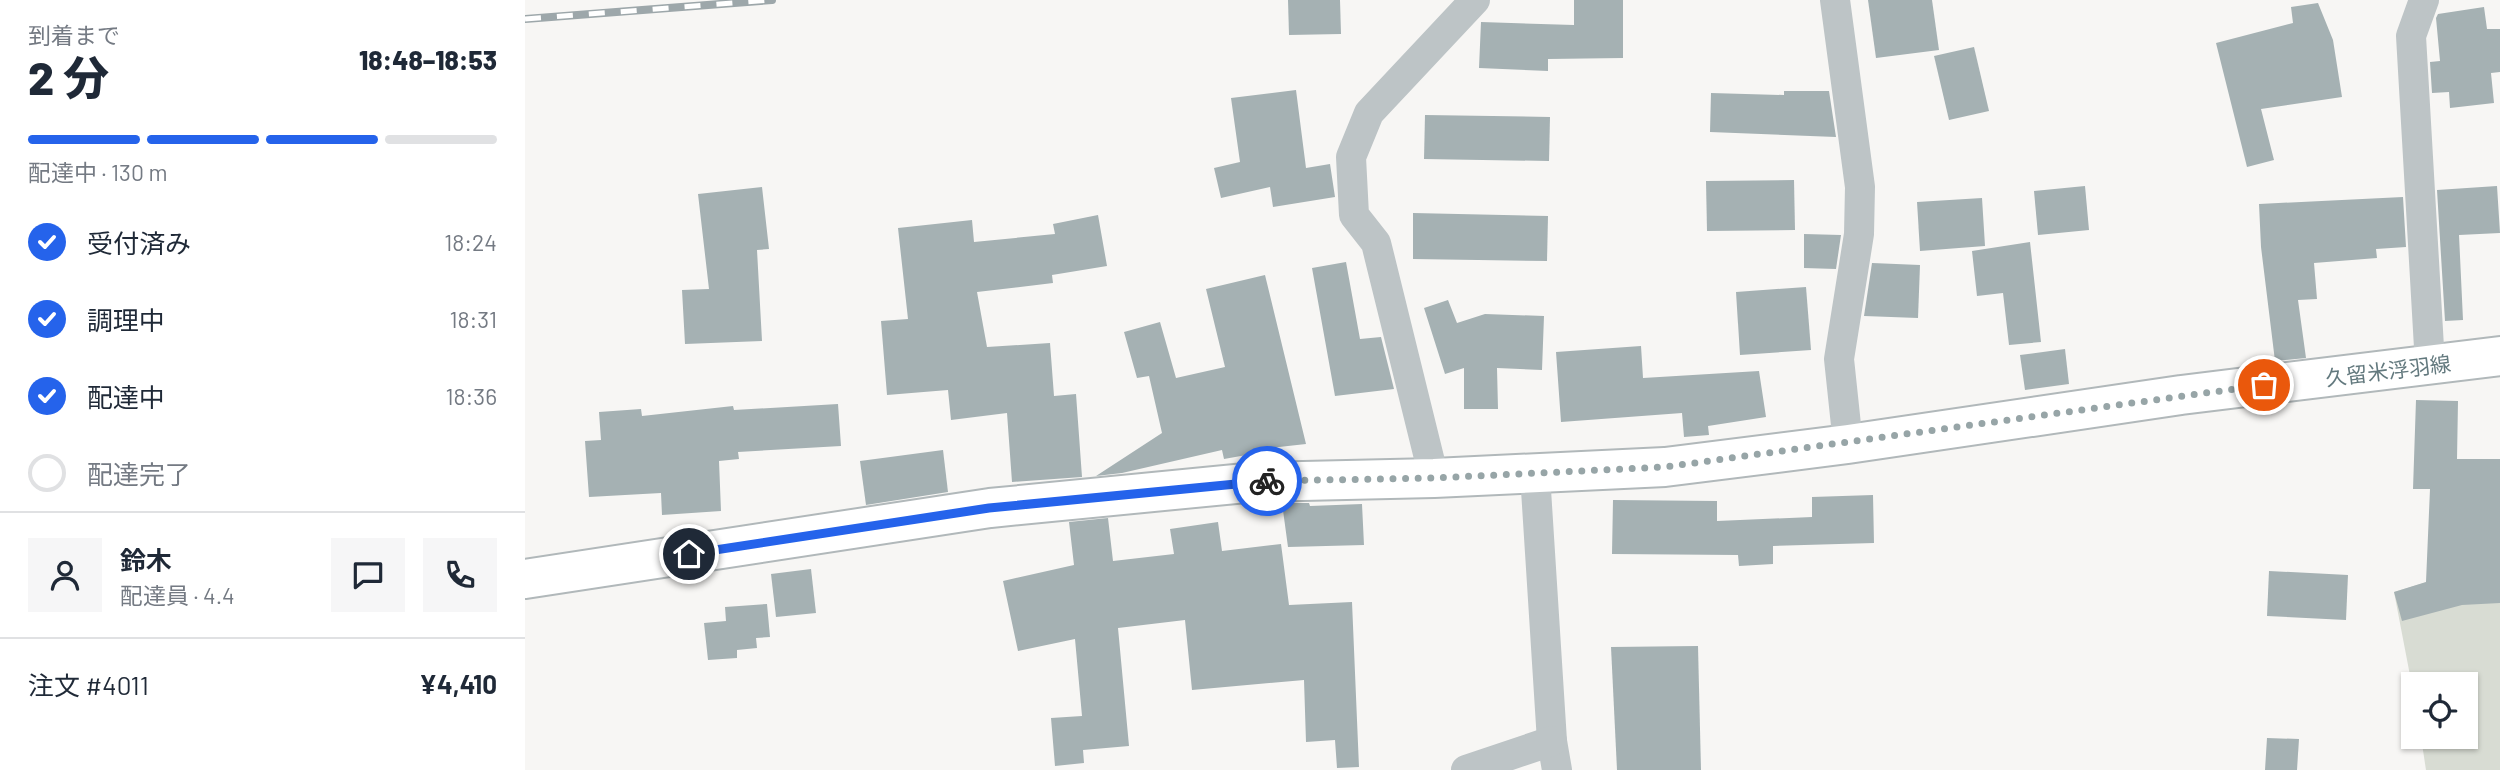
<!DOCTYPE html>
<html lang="ja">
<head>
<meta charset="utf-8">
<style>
	:root { --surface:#fff; --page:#f6f6f7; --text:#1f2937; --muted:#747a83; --line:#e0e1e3; --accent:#2563eb }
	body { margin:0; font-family:Barlow,"Noto Sans JP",sans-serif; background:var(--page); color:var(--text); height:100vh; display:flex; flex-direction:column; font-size:26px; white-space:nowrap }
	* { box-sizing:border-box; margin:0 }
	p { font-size:23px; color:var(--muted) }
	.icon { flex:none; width:38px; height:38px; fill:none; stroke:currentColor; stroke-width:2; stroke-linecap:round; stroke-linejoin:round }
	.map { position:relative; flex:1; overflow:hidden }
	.drawer { display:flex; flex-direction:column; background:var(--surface); width:525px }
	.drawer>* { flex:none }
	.controls { position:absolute; left:1876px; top:672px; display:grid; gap:14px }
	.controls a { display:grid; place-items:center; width:77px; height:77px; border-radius:0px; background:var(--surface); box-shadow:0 2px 5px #0004; font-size:35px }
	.pin { position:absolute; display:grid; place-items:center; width:60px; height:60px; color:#fff; margin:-30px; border:4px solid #fff; border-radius:50%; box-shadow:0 2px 7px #0007 }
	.courier { position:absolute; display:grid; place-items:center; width:70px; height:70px; margin:-35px; border:5px solid #2563eb; border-radius:50%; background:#fff; color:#222; box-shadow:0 2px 9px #0007 }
	.summary em { font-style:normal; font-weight:800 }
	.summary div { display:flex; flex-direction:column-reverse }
	.summary { display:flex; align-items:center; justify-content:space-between; height:119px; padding:0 28px }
	h1 { font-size:46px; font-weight:800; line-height:52px }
	.bar { display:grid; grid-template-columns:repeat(4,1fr); gap:10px 7px; align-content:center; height:84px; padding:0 28px }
	.bar i { height:9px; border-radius:5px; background:var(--line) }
	.bar .active { background:var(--accent) }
	.bar p { grid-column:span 4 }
	.line { display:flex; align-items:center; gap:18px; padding:0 28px; border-top:2px solid var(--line) }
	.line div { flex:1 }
	.round { display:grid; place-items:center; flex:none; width:74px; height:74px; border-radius:0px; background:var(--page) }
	ol { padding:0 28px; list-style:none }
	li { display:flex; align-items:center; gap:21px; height:77px }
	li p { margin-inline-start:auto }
	li .icon { padding:7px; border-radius:50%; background:var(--accent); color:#fff; stroke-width:4 }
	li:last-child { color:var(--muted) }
	li i { width:38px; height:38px; border:4px solid var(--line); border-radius:50% }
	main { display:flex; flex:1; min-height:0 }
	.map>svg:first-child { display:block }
	.green { fill:#d8dcd3 }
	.building { fill:#a5b1b3 }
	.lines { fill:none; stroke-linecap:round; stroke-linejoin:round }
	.primary-casing { stroke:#b1b8ba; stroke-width:42 }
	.street { stroke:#bdc4c6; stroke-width:30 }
	.primary { stroke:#fff; stroke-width:38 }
	.rail-casing { stroke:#9da7aa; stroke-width:8 }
	.rail { stroke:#fff; stroke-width:5; stroke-dasharray:16; stroke-linecap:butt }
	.done { stroke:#97a5a7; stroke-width:7; stroke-dasharray:0 12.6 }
	.route { stroke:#2563eb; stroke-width:9 }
	.labels { text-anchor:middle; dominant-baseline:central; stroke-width:7; stroke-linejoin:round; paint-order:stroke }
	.street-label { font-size:21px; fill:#63797e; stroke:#fff }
</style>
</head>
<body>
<main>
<section class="drawer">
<div class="summary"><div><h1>2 分</h1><p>到着まで</p></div><em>18:48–18:53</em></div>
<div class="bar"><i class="active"></i><i class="active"></i><i class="active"></i><i></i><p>配達中 · 130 m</p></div>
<ol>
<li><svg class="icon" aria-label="check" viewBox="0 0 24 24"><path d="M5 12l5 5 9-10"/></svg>受付済み<p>18:24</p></li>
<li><svg class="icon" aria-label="check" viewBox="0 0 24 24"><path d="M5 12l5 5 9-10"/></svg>調理中<p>18:31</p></li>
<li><svg class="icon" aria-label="check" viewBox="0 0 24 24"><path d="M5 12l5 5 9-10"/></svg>配達中<p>18:36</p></li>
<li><i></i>配達完了</li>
</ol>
<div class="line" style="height:126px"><a class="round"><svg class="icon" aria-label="person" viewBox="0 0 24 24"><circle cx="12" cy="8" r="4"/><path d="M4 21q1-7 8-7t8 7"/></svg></a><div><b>鈴木</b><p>配達員 · 4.4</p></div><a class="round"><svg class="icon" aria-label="chat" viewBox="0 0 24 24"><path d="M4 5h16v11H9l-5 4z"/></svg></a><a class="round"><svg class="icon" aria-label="phone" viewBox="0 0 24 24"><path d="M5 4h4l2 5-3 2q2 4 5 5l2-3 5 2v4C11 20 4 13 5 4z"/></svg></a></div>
<div class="line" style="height:91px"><div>注文 #4011</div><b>¥4,410</b></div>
</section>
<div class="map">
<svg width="1975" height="770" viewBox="0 0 1975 770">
	<rect width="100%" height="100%" fill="#f7f6f4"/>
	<!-- green -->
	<path class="green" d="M1975 573V770H1901L1896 737H1941V684H1888V691L1869 592 1928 574Z"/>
	<!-- building -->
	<g class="building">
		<path d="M763 0H815L816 34 764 35Z"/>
		<path d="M1049 0H1098V58L1023 59V71L954 68 956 22 1049 25Z"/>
		<path d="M1343 0H1407L1414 50 1351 58Z"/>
		<path d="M1793 3 1808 40 1817 97 1736 109 1749 160 1722 167 1691 43 1768 23 1766 7Z"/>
		<path d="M1959 7 1962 29H1975V72L1966 73 1969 103 1925 108 1924 92 1907 93 1905 62 1915 61 1911 18 1913 14Z"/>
		<path d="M1449 47 1464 111 1424 120 1409 56Z"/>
		<path d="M771 90 781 168 805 164 810 197 748 207 745 187 696 198 689 168 715 162 706 98Z"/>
		<path d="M1259 91H1304L1311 137 1185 132 1186 93 1259 95Z"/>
		<path d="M900 115 1025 117 1024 161 899 159Z"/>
		<path d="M1269 180 1270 230 1182 231 1181 181Z"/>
		<path d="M1560 186 1564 230 1513 235 1509 191Z"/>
		<path d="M1972 186 1975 233 1934 235 1938 320 1920 321 1912 190Z"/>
		<path d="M237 187 244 249 232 250 237 341 160 344 157 290 184 289 173 194Z"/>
		<path d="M1878 197 1881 247 1851 249 1852 258 1789 263 1792 299 1773 300 1781 358 1750 361 1736 247 1734 204Z"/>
		<path d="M1457 198 1460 246 1395 251 1392 202Z"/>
		<path d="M888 213 1023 216 1022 261 888 259Z"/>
		<path d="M573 215 582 266 527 275 528 283 452 292 462 347 525 343 529 396 551 394 557 477 487 482 482 413 426 420 423 390 362 395 356 321 383 319 373 228 447 220 449 242 530 234 528 224Z"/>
		<path d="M1279 234 1316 235 1311 269 1279 268Z"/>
		<path d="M1505 242 1516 342 1484 345 1478 293 1452 296 1447 251Z"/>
		<path d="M821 262 835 339 856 337 869 389 810 396 787 268Z"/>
		<path d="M1347 263 1395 265 1393 318 1339 316Z"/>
		<path d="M740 275 781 444 726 450 727 454 699 459 697 450 597 473 571 476 637 433 624 376 612 378 599 332 635 322 651 378 700 367 681 289Z"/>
		<path d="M1281 287 1286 350 1215 355 1211 292Z"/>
		<path d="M923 300 932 323 960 314 1019 316 1017 370 972 368 973 409H939V368L920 374 899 308Z"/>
		<path d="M1116 346 1118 378 1234 371 1241 417 1183 426 1184 435 1159 437 1157 413 1036 422 1031 352Z"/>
		<path d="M1540 349 1544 384 1500 390 1495 355Z"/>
		<path d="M1891 400 1933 401 1932 459H1975V603L1937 605 1877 621 1869 592 1901 582 1905 489H1888Z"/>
		<path d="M313 404 316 446 213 452 214 459 194 461 196 511 137 515 136 493 64 497 60 441 76 440 74 412 116 409 117 416 208 406 209 410Z"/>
		<path d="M418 450 423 492 341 505 335 461Z"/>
		<path d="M1348 495 1349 543 1248 546V564L1214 566 1213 555 1087 554 1088 500 1192 501V521L1287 517V497Z"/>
		<path d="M757 503H784L785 506 837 504 839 545 763 547Z"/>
		<path d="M583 518 588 561 649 554 645 529 693 522 697 551 756 544 764 605 827 602 834 767 812 768 810 740 781 742 779 680 667 690 660 620 593 628 604 746 558 750 559 763 530 766 526 718 557 716 550 639 493 651 478 581 549 565 544 522Z"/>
		<path d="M286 569 291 613 251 617 246 574Z"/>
		<path d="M1744 571 1823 575 1821 620 1742 616Z"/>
		<path d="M242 604 245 637 231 638 232 648 212 650V658L183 660 179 623 201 621 200 607Z"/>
		<path d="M1173 646 1176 770H1092L1086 647Z"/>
		<path d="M1742 738 1774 739 1772 770H1740Z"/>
	</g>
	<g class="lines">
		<defs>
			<path id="primary" d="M0 579 465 508 731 482 909 478 1140 467 1323 444 1656 395 1975 356"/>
		</defs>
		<!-- primary casing -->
		<use href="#primary" class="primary-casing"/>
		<!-- street -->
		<g class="street">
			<path d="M1310 0 1335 187 1334 234 1314 359 1323 444"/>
			<path d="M1899 0 1886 36 1905 365"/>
			<path d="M1010 474 1027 741 1032 770"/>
			<path d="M909 478 851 243 829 215 826 157 844 113 950 0"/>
			<path d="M941 770 1027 741"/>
		</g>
		<!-- primary -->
		<use href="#primary" class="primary"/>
		<defs>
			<path id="rail" d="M0 19 247 0"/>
		</defs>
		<!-- rail casing -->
		<use href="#rail" class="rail-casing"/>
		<!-- rail -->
		<use href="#rail" class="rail"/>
	</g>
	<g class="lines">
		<!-- done -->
		<path class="done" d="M742 481 909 478 1140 467 1739 385"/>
		<!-- route -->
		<path class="route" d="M164 554 464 508 742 481"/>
	</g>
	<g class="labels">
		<!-- street labels -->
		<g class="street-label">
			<text transform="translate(1863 370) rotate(-7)">久留米浮羽線</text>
		</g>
	</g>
</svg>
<div class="controls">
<a><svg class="icon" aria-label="locate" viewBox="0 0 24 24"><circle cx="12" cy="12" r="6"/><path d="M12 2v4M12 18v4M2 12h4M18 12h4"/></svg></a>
</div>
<div class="pin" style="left:1739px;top:385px;background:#ea580c"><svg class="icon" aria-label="bag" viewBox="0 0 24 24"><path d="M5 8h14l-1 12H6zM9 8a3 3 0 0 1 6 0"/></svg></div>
<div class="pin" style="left:164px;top:554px;background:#1f2937"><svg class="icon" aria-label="home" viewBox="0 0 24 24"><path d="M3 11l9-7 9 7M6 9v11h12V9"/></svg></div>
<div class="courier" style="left:742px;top:481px"><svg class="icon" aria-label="bike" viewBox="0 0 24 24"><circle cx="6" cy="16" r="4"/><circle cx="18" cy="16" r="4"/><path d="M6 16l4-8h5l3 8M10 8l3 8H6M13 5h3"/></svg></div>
</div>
</main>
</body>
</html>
